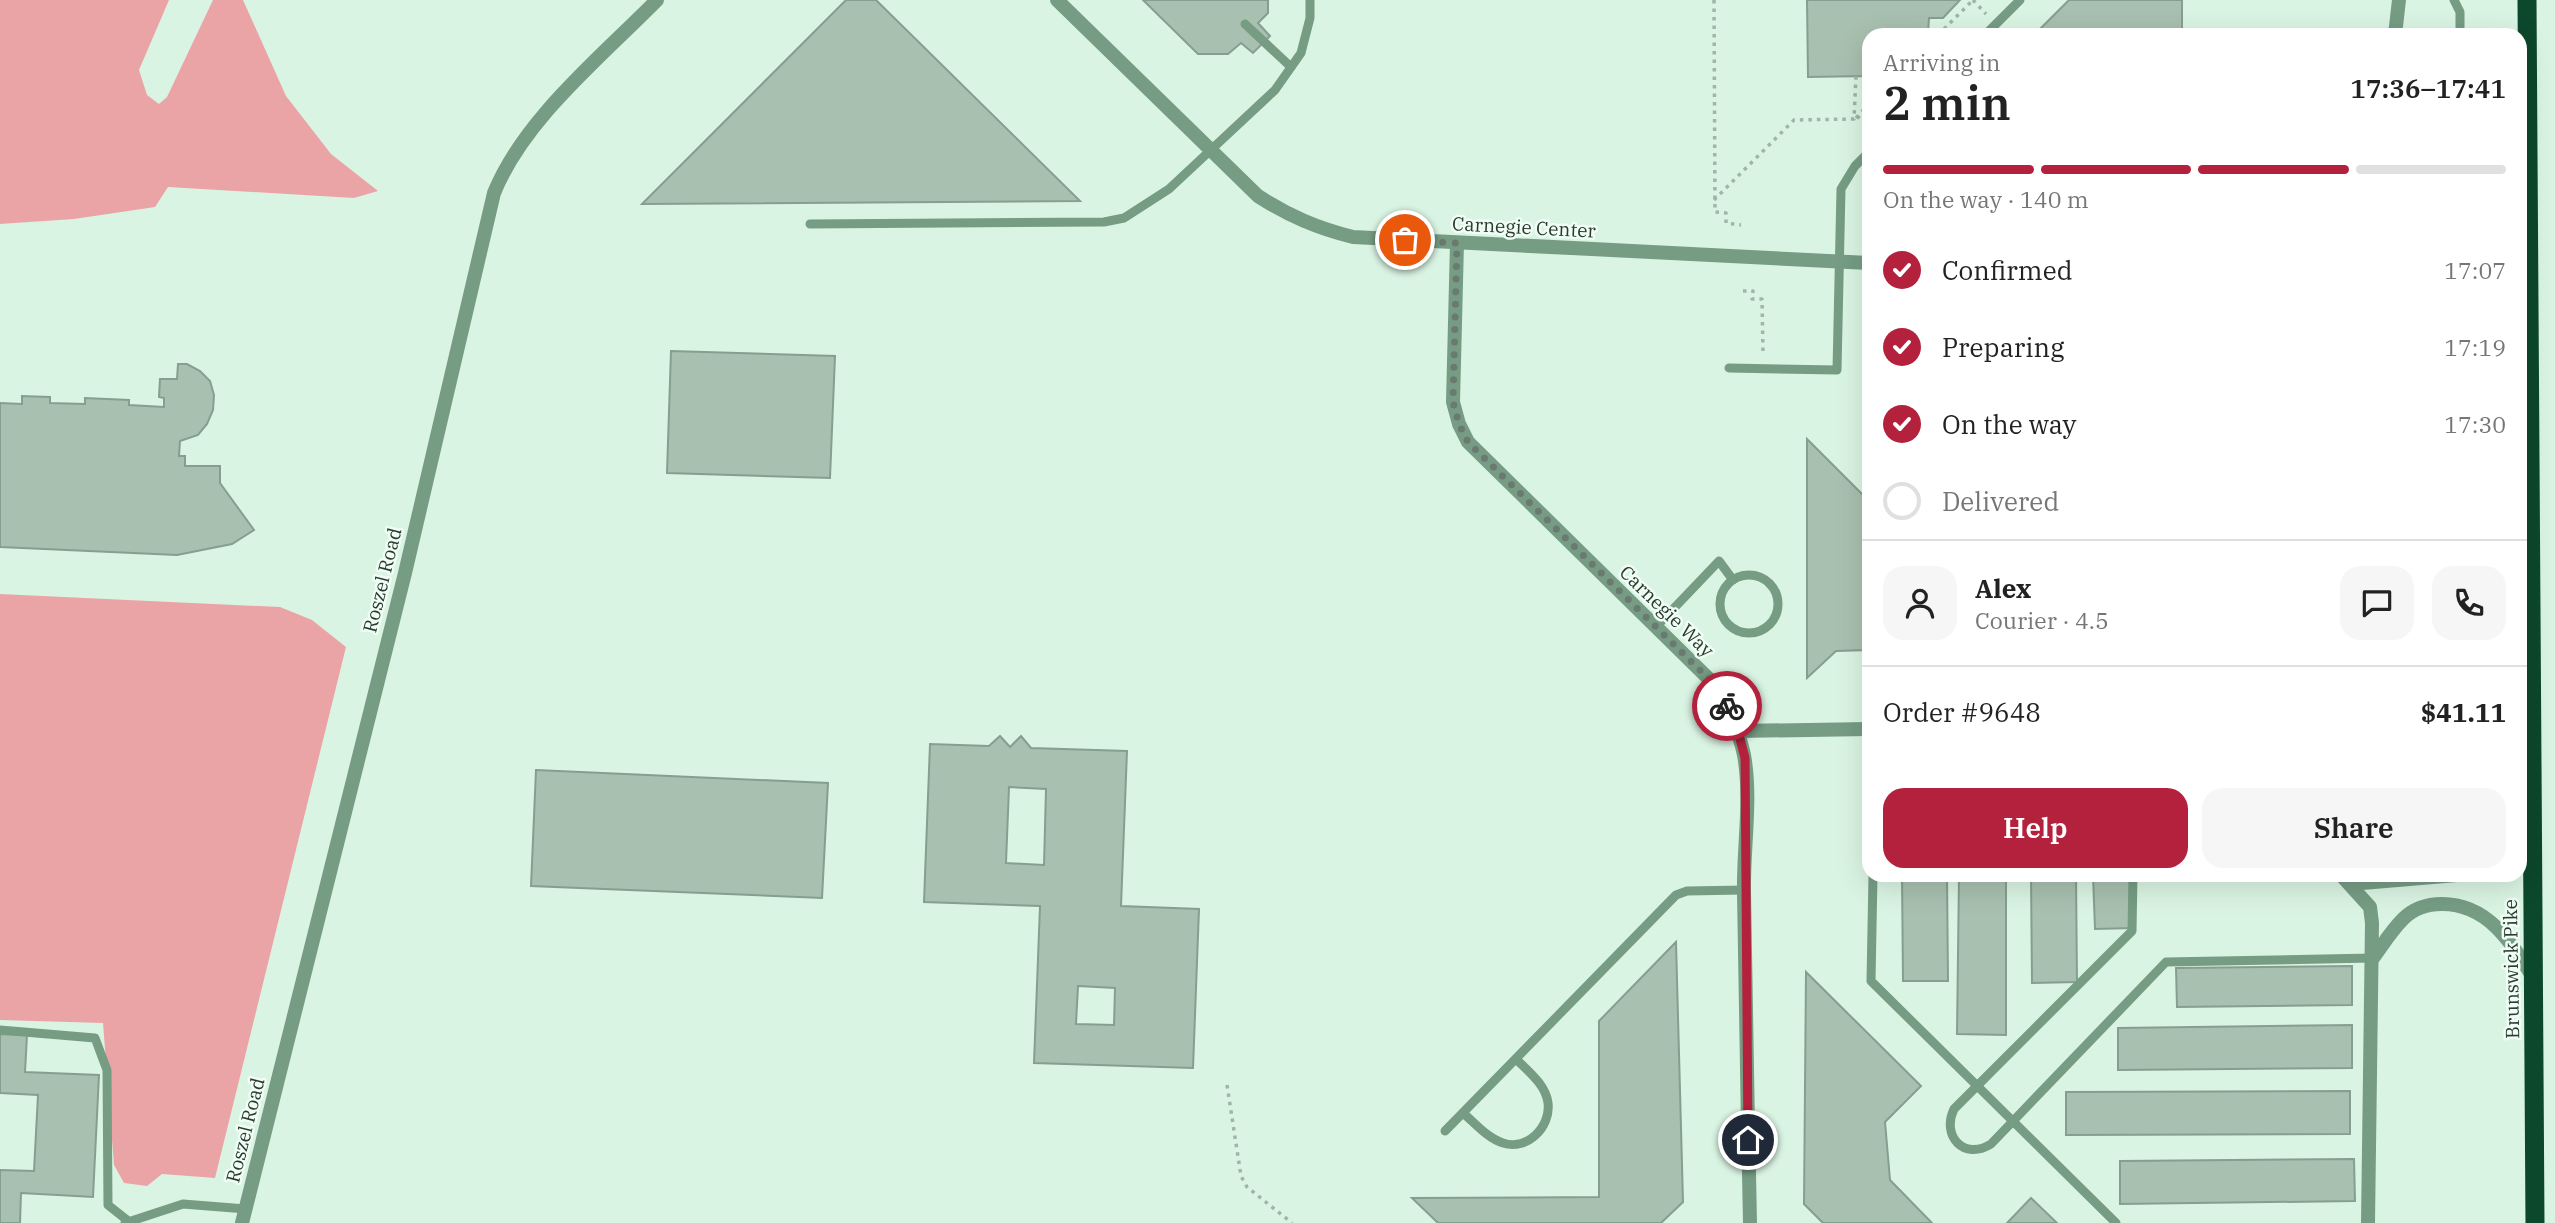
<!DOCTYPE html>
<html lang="en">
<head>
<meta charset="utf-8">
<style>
	:root { --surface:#fff; --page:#f6f6f6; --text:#222; --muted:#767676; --line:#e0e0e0; --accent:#b3213c }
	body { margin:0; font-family:"IBM Plex Serif",serif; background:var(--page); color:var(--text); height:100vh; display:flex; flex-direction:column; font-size:26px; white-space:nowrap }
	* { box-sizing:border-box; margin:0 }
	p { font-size:23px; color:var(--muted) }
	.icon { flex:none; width:38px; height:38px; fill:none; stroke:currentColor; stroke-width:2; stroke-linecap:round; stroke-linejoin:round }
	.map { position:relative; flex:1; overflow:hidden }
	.details { position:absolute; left:1862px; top:28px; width:665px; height:854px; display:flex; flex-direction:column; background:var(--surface); border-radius:21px; box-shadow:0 7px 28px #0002 }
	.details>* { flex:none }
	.pin { position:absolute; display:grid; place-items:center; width:60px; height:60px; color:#fff; margin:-30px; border:4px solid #fff; border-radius:50%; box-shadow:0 2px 7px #0007 }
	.courier { position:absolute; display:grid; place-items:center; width:70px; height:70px; margin:-35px; border:5px solid #b3213c; border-radius:50%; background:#fff; color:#222; box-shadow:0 2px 9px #0007 }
	.head em { font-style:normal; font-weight:600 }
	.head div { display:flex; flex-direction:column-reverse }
	.head { display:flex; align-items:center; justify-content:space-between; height:119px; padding:0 21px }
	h1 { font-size:46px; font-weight:600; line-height:52px }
	.bar { display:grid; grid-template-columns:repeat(4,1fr); gap:10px 7px; align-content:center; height:84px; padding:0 21px }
	.bar i { height:9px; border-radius:5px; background:var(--line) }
	.bar .active { background:var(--accent) }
	.bar p { grid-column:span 4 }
	.line { display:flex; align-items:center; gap:18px; padding:0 21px; border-top:2px solid var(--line) }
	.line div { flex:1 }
	.round { display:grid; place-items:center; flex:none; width:74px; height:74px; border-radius:21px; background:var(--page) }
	ol { padding:0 21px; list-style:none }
	li { display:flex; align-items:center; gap:21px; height:77px }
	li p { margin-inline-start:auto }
	li .icon { padding:7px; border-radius:50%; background:var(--accent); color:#fff; stroke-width:4 }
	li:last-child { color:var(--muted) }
	li i { width:38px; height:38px; border:4px solid var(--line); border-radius:50% }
	.action { display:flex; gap:14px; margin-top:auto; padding:14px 21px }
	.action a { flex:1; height:80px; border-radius:21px; background:var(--accent); color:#fff; font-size:28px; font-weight:600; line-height:80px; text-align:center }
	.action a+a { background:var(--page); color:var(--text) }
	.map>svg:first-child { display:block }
	.green { fill:#eba4a6 }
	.building { fill:#a8c0b0; stroke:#869e8f; stroke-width:2; fill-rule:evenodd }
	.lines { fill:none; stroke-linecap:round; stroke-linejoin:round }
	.path { stroke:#a0b4a7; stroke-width:3.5; stroke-dasharray:3.5 5; stroke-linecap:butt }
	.service { stroke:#769c84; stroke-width:9 }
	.minor { stroke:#769c84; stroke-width:14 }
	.trunk { stroke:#0c482b; stroke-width:19 }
	.done { stroke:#6a7a70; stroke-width:7; stroke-dasharray:0 12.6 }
	.route { stroke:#b3213c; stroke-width:9 }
	.labels { text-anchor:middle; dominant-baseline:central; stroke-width:5; stroke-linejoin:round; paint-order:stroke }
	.street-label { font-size:19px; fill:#2e3832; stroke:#effef4 }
</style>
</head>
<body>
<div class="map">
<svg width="2555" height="1223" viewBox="0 0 2555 1223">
	<rect width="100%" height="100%" fill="#daf4e3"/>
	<!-- green -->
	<g class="green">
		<path d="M0 0H169L139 70 147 95 159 104 167 97 213 0H243L286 96 331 154 378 191 354 198 168 187 155 207 74 219 0 224Z"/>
		<path d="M0 594 280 607 312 620 346 647 215 1178 162 1174 147 1186 124 1183 114 1165 103 1023 0 1020Z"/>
	</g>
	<!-- building -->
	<g class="building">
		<path d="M846 0H876L1080 201 642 204Z"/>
		<path d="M1143 0H1268V13L1258 23 1270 36 1253 53 1241 43 1228 54H1198Z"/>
		<path d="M1807 0H1960L1943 18H1929L1928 33 1869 35V76L1808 77Z"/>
		<path d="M2069 0H2182V35H2039V30Z"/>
		<path d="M671 351 835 356 830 478 667 473Z"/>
		<path d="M178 364H187L200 371 210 381 214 395 213 410 207 424 198 435 180 441 179 456H185V466H220V483L254 530 232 544 177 555 0 547V403L22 404V396L50 397V403L85 404V398L129 400V405L164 407V398L159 397 160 379H177Z"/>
		<path d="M1807 439 1869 501V650L1836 651 1807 678Z"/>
		<path d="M1000 736 1010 747 1021 736 1031 748 1127 751 1121 906 1199 909 1193 1068 1034 1063 1040 906 924 902 930 744 989 746ZM1009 787 1046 789 1044 865 1006 863ZM1078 986 1115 988 1114 1025 1076 1024Z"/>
		<path d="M536 770 828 783 822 898 531 886Z"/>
		<path d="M1902 875H1947L1948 981H1903Z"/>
		<path d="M1959 875H2006V1035L1957 1034Z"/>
		<path d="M2031 875H2076L2077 982 2032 983Z"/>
		<path d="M2093 875H2132L2134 928 2095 929Z"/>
		<path d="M1676 942 1683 1202 1661 1223H1438L1412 1198 1599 1197V1021Z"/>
		<path d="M2352 966V1005L2177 1007 2176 968Z"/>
		<path d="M1806 972 1921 1086 1885 1122 1890 1180 1932 1223H1823L1804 1204Z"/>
		<path d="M2352 1025V1068L2118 1070V1028Z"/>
		<path d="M0 1034 27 1035 25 1072 99 1075 93 1197 21 1193 20 1223H0V1170L34 1171 38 1095 0 1093Z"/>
		<path d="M2350 1091V1134L2066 1135V1092Z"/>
		<path d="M2354 1159 2355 1201 2120 1204V1161Z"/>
		<path d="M2031 1198 2057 1223H2007Z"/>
	</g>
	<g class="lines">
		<!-- path -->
		<g class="path">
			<path d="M1714 0 1715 212 1726 213V223L1741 225"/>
			<path d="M1973 0 1986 14"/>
			<path d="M1938 35 1973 0"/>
			<path d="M2034 35H2036"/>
			<path d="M1857 116 1869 127"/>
			<path d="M1856 118 1869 104"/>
			<path d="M1714 200 1794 120 1854 119 1856 76"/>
			<path d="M1743 291H1753L1752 299H1762L1763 353"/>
			<path d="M1227 1085 1241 1176 1247 1187 1292 1223"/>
		</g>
		<!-- service -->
		<g class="service">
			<path d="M2454 0 2460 12V35"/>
			<path d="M1245 24 1291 67"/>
			<path d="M1985 35 2020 0"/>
			<path d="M810 224 1104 222 1124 218 1169 189 1275 90 1301 53 1310 18V0"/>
			<path d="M1729 368 1837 370 1841 189 1855 166 1869 152"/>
			<circle cx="1749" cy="604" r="29"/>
			<path d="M1656 627 1719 561 1733 580"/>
			<path d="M1873 875 1871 981 2116 1223"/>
			<path d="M2133 875 2132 931 1954 1109C1941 1136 1964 1161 1991 1144L2166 962 2373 958"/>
			<path d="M0 1030 95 1038 107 1070 108 1205 127 1220"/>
			<path d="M1463 1113C1475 1123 1487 1138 1503 1143 1527 1151 1551 1127 1548 1103 1546 1085 1528 1071 1516 1059"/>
			<path d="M1445 1131 1676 895 1687 891 1744 890"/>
			<path d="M125 1223 183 1204 246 1209"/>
		</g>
		<!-- minor -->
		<g class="minor">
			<path d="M1057 0 1258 196C1289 216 1317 228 1353 237L1869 263"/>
			<path d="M2395 35 2399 0"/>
			<path d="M1457 243 1453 402 1459 424 1468 442 1709 679C1726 703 1738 726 1744 755 1752 799 1743 849 1744 893 1745 1003 1748 1113 1750 1223"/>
			<path d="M1738 731 1869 729"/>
			<path d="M2341 875 2370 907 2372 923 2368 1223"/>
			<path d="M2350 884 2457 875"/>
			<path d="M2373 958C2382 946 2391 931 2403 919 2413 909 2427 904 2442 904 2489 904 2512 944 2534 979"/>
			<path d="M242 1223 405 573 494 193C524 119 601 57 657 0"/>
		</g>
		<!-- trunk -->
		<path class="trunk" d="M2527 0 2535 1223"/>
	</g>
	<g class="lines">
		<!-- done -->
		<path class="done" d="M1405 240 1457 243 1453 402 1459 424 1468 442 1709 679 1727 706"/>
		<!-- route -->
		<path class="route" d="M1727 706 1738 731 1745 758 1748 1140"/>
	</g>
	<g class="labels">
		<!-- street labels -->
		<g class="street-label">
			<text transform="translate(1524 227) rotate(3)">Carnegie Center</text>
			<text transform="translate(382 580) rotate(-76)">Roszel Road</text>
			<text transform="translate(1667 611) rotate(44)">Carnegie Way</text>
			<text transform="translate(2511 969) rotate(-91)">Brunswick Pike</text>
			<text transform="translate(245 1130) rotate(-76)">Roszel Road</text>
		</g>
	</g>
</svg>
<div class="pin" style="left:1405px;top:240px;background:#ea580c"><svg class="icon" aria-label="bag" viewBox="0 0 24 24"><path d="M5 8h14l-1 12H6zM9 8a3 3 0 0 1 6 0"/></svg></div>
<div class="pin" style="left:1748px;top:1140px;background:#1f2937"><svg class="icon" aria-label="home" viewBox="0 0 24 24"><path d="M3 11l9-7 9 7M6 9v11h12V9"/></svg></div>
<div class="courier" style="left:1727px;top:706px"><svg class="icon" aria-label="bike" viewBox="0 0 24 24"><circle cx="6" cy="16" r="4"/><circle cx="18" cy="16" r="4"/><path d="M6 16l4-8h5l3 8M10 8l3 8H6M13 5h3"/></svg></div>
<section class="details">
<div class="head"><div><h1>2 min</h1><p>Arriving in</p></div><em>17:36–17:41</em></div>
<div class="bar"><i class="active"></i><i class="active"></i><i class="active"></i><i></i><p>On the way · 140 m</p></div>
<ol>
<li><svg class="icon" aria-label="check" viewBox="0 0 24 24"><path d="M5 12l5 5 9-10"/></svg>Confirmed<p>17:07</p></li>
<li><svg class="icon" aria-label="check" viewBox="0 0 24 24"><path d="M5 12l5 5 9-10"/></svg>Preparing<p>17:19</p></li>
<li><svg class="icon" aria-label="check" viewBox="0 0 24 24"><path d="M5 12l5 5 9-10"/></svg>On the way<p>17:30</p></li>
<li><i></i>Delivered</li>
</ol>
<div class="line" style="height:126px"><a class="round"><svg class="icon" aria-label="person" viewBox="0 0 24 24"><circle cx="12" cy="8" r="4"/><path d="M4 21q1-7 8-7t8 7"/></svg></a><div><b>Alex</b><p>Courier · 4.5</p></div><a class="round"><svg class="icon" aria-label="chat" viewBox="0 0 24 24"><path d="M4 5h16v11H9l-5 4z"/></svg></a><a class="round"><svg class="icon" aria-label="phone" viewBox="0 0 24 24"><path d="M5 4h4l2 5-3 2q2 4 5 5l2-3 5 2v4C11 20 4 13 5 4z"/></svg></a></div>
<div class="line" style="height:91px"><div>Order #9648</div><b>$41.11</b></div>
<div class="action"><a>Help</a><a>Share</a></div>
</section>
</div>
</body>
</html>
